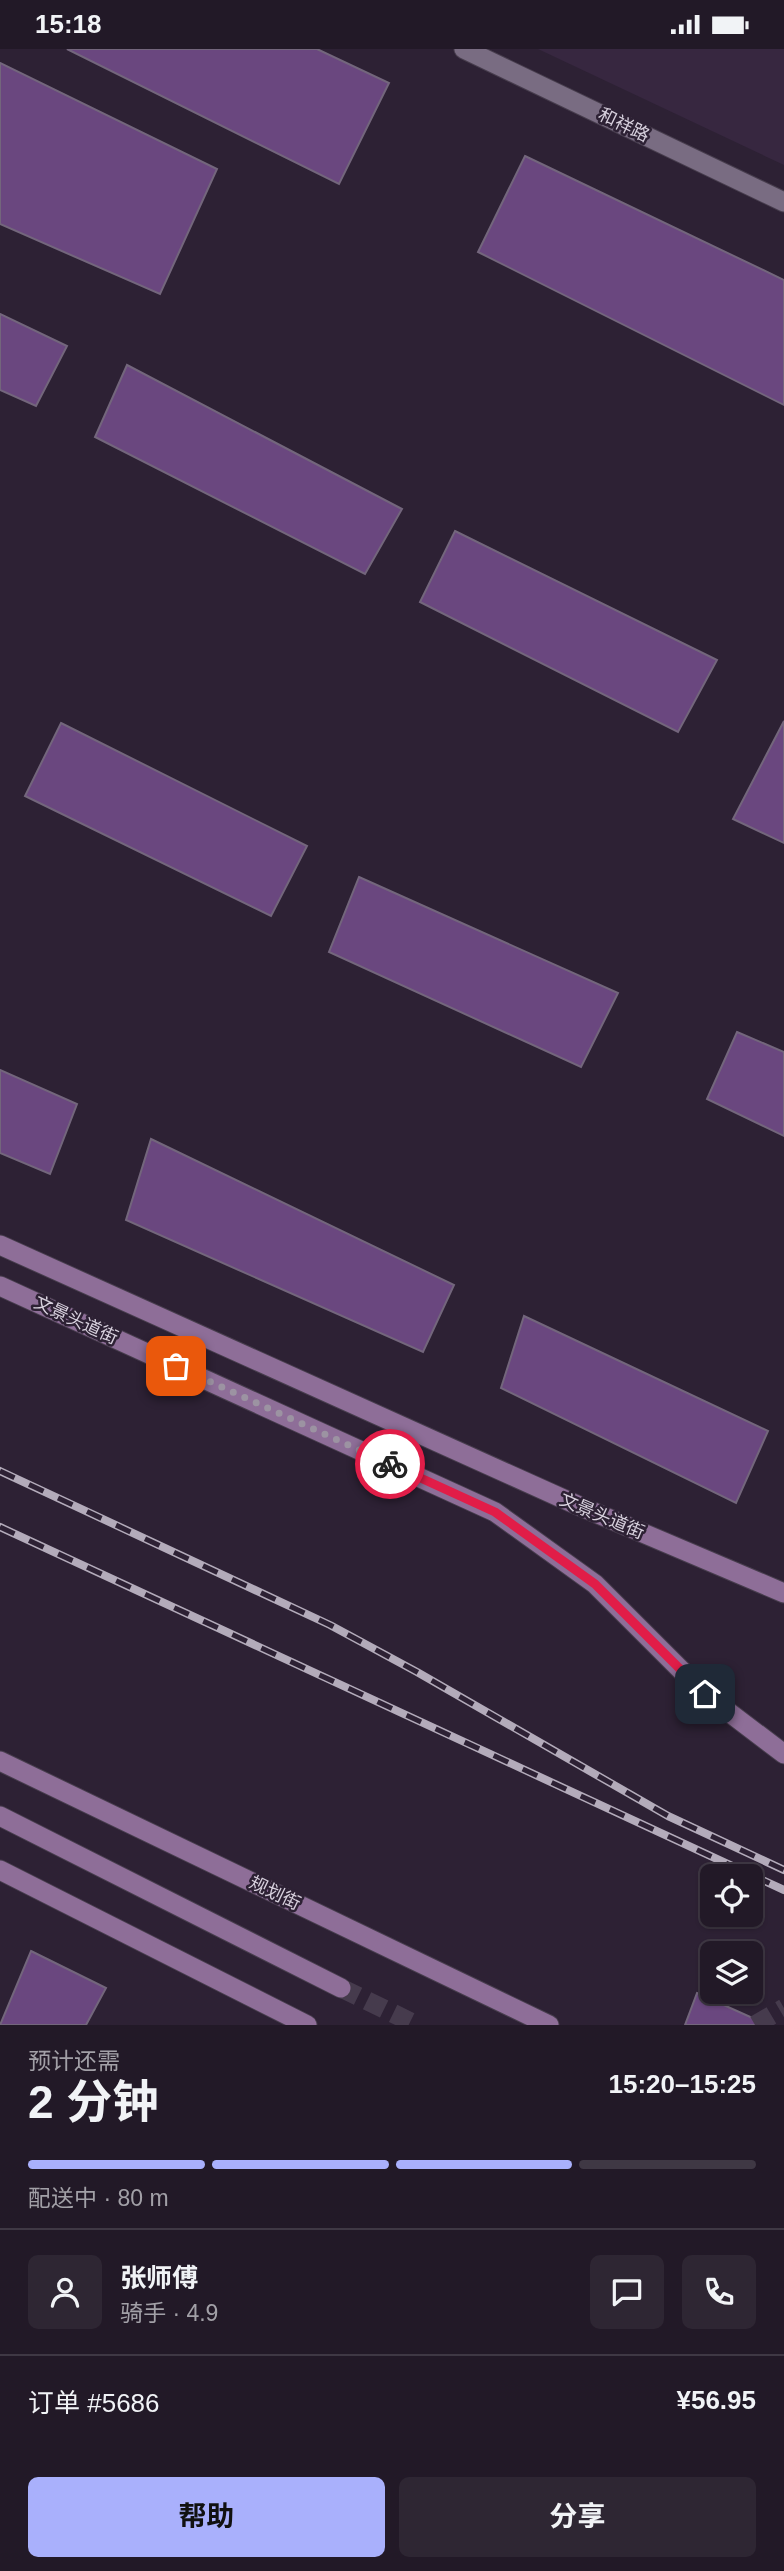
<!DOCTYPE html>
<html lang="zh">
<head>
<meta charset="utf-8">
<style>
	:root { --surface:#221927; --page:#2e2633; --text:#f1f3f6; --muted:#a2a0a7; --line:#3f3844; --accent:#a9b0fc }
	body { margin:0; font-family:Helvetica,"Noto Sans SC",sans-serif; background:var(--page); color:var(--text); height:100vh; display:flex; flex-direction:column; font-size:26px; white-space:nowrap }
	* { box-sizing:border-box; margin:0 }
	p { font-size:23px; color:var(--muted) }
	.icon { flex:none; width:38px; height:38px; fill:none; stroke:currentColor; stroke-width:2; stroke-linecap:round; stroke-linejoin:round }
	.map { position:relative; height:1976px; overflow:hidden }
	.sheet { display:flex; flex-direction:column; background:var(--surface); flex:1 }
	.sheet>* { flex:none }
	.tools { position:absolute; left:700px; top:1815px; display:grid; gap:14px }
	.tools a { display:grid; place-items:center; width:63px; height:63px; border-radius:10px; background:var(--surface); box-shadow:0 2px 5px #0004,0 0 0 2px var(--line); font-size:35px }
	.pin { position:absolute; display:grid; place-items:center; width:60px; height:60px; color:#fff; margin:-30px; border-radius:14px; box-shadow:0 4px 10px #0006 }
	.courier { position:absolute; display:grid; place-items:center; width:70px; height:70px; margin:-35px; border:5px solid #e11d48; border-radius:50%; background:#fff; color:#222; box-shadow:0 2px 9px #0007 }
	.head em { font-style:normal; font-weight:700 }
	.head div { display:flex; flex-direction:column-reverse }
	.head { display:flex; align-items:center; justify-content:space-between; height:119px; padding:0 28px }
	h1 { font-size:46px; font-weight:700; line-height:52px }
	.bar { display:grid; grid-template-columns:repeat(4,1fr); gap:10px 7px; align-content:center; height:84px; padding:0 28px }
	.bar i { height:9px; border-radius:5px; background:var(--line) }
	.bar .selected { background:var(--accent) }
	.bar p { grid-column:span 4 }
	.line { display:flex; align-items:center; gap:18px; padding:0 28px; border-top:2px solid var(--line) }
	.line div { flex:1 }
	.round { display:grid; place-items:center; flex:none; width:74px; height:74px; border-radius:10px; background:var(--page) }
	.cta { display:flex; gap:14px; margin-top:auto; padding:14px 28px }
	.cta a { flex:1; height:80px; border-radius:10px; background:var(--accent); color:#111; font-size:28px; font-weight:700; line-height:80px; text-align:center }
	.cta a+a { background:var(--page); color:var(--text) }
	.status { display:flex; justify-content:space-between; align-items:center; height:49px; padding:0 35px; background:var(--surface); direction:ltr }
	.status svg { height:19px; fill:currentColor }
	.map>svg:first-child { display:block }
	.built { fill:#372740 }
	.building { fill:#6a477f; stroke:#73667c; stroke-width:2 }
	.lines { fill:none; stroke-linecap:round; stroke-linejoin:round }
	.secondary-tunnel { stroke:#463b4d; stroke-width:19; stroke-dasharray:19 10; stroke-linecap:butt }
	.tertiary-casing { stroke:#473d4d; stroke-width:21 }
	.secondary-casing { stroke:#473d4d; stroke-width:21 }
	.tertiary { stroke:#796c82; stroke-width:19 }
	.secondary { stroke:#8e6e98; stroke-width:19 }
	.rail-casing { stroke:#b3abba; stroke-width:8 }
	.rail { stroke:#2d2134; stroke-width:5; stroke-dasharray:16; stroke-linecap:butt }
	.done { stroke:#9c93a2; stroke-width:7; stroke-dasharray:0 12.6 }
	.route { stroke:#e11d48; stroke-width:9 }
	.labels { text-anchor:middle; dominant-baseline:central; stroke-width:5; stroke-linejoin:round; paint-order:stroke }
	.street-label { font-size:18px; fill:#d7d0dd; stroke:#2d2134 }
</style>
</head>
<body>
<div class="status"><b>15:18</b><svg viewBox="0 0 49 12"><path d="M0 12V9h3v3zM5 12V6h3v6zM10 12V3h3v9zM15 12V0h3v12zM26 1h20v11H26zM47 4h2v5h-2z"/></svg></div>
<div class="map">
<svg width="784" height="1976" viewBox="0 0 784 1976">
	<rect width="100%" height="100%" fill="#2d2134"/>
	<!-- built -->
	<path class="built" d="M538 0H784V116Z"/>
	<!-- building -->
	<g class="building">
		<path d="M67 0H317L389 34 339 135Z"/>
		<path d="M0 14 217 120 160 245 0 175Z"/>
		<path d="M525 107 784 231V356L478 203Z"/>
		<path d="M0 265 67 297 36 357 0 341Z"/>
		<path d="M127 316 402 460 365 525 95 388Z"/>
		<path d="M455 482 717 611 678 683 420 553Z"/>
		<path d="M784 672V794L733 770Z"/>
		<path d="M61 674 307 797 271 867 25 747Z"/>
		<path d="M359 828 618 944 581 1018 329 903Z"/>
		<path d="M737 983 784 1003V1087L707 1050Z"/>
		<path d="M0 1021 77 1055 50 1125 0 1104Z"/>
		<path d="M151 1090 454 1236 423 1303 126 1171Z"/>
		<path d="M524 1267 768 1382 736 1454 501 1339Z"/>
		<path d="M31 1902 106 1939 86 1976H0Z"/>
		<path d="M697 1944 768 1976H685Z"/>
	</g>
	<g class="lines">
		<!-- secondary-tunnel -->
		<g class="secondary-tunnel">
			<path d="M341 1939 417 1976"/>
			<path d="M755 1976 784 1959"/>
		</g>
		<defs>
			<path id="tertiary" d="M464 0 784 153"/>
			<g id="secondary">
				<path d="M0 1196 577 1456 784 1544"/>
				<path d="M0 1237 495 1463 595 1535 705 1645 784 1705"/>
				<path d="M0 1712 549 1976"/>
				<path d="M0 1767 341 1939"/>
				<path d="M0 1821 307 1976"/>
			</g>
		</defs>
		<!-- tertiary casing -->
		<use href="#tertiary" class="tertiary-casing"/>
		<!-- secondary casing -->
		<use href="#secondary" class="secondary-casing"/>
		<!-- tertiary -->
		<use href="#tertiary" class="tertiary"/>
		<!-- secondary -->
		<use href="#secondary" class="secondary"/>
		<defs>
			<g id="rail">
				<path d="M0 1422 330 1576 417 1623 668 1767 784 1821"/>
				<path d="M0 1478 784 1841"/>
			</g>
		</defs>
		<!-- rail casing -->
		<use href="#rail" class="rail-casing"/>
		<!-- rail -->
		<use href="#rail" class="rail"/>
	</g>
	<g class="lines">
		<!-- done -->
		<path class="done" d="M176 1317 390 1415"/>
		<!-- route -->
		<path class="route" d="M390 1415 495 1463 595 1535 705 1645"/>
	</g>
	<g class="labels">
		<!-- street labels -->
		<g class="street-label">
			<text transform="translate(624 76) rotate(26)">和祥路</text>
			<text transform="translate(76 1271) rotate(25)">文景头道街</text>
			<text transform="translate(602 1467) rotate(23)">文景头道街</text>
			<text transform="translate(275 1844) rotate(26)">规划街</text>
		</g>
	</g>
</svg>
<div class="tools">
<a><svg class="icon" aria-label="locate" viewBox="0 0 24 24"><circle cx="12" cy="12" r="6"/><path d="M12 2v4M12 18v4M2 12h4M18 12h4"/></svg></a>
<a><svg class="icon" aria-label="layers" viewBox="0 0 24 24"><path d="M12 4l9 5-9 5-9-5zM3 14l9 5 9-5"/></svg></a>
</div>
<div class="pin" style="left:176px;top:1317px;background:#ea580c"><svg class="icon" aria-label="bag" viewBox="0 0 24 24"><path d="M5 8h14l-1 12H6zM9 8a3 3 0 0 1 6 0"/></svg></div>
<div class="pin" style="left:705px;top:1645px;background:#1f2937"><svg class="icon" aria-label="home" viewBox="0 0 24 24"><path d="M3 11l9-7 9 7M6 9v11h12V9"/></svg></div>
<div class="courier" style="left:390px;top:1415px"><svg class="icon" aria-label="bike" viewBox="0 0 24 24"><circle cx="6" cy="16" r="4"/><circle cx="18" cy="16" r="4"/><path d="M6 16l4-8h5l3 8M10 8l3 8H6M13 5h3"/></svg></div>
</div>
<section class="sheet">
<div class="head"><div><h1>2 分钟</h1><p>预计还需</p></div><em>15:20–15:25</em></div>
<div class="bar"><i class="selected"></i><i class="selected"></i><i class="selected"></i><i></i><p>配送中 · 80 m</p></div>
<div class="line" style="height:126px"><a class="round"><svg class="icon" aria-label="person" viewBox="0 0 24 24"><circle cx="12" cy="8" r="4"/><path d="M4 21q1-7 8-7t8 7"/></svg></a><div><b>张师傅</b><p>骑手 · 4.9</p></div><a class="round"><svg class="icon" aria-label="chat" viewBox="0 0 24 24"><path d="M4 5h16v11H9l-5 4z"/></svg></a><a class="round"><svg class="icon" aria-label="phone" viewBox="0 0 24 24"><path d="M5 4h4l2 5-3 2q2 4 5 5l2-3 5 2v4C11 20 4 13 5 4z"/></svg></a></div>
<div class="line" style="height:91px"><div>订单 #5686</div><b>¥56.95</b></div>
<div class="cta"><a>帮助</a><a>分享</a></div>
</section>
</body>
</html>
